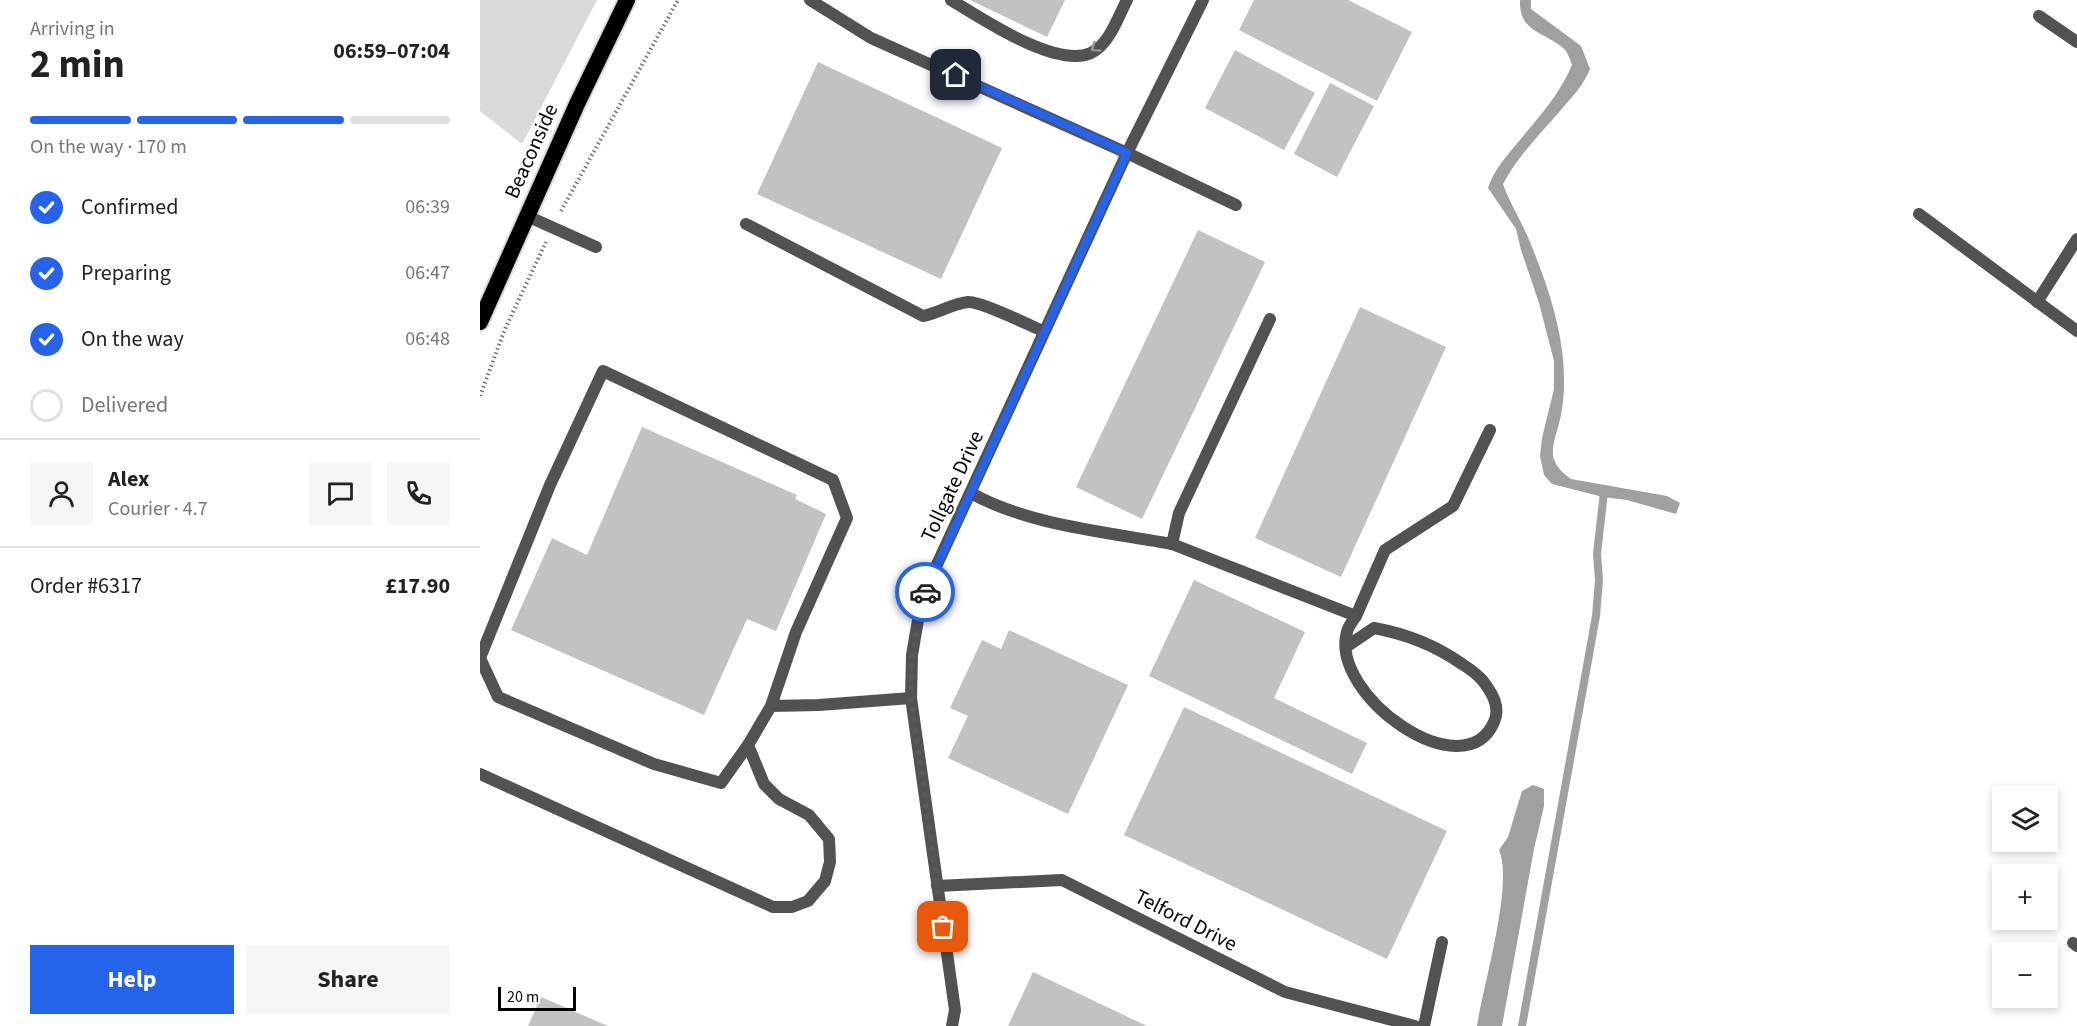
<!DOCTYPE html>
<html lang="en">
<head>
<meta charset="utf-8">
<style>
	:root { --surface:#fff; --page:#f6f6f6; --text:#222; --muted:#767676; --line:#e0e0e0; --accent:#2563eb }
	body { margin:0; font-family:"Source Sans 3",sans-serif; background:var(--page); color:var(--text); height:100vh; display:flex; flex-direction:column; font-size:22px; white-space:nowrap }
	* { box-sizing:border-box; margin:0 }
	p { font-size:20px; color:var(--muted) }
	.icon { flex:none; width:33px; height:33px; fill:none; stroke:currentColor; stroke-width:2; stroke-linecap:round; stroke-linejoin:round }
	.map { position:relative; flex:1; overflow:hidden }
	.sheet { display:flex; flex-direction:column; background:var(--surface); width:480px }
	.sheet>* { flex:none }
	.buttons { position:absolute; left:1512px; top:786px; display:grid; gap:12px }
	.buttons a { display:grid; place-items:center; width:66px; height:66px; border-radius:0px; background:var(--surface); box-shadow:0 3px 9px #0003; font-size:30px }
	.scale { position:absolute; left:18px; bottom:15px; width:78px; box-sizing:border-box; padding-left:6px; border:3px solid #000; border-top:0; font-size:16px; line-height:21px; white-space:nowrap; color:#000; -webkit-text-stroke:4px #fff; paint-order:stroke }
	.pin { position:absolute; display:grid; place-items:center; width:51px; height:51px; color:#fff; margin:-26px; border-radius:12px; box-shadow:0 3px 9px #0006 }
	.courier { position:absolute; display:grid; place-items:center; width:60px; height:60px; margin:-30px; border:4px solid #2563eb; border-radius:50%; background:#fff; color:#222; box-shadow:0 2px 8px #0007 }
	.summary em { font-style:normal; font-weight:700 }
	.summary div { display:flex; flex-direction:column-reverse }
	.summary { display:flex; align-items:center; justify-content:space-between; height:102px; padding:0 30px }
	h1 { font-size:39px; font-weight:700; line-height:45px }
	.bar { display:grid; grid-template-columns:repeat(4,1fr); gap:9px 6px; align-content:center; height:72px; padding:0 30px }
	.bar i { height:8px; border-radius:4px; background:var(--line) }
	.bar .active { background:var(--accent) }
	.bar p { grid-column:span 4 }
	.line { display:flex; align-items:center; gap:15px; padding:0 30px; border-top:2px solid var(--line) }
	.line div { flex:1 }
	.round { display:grid; place-items:center; flex:none; width:63px; height:63px; border-radius:0px; background:var(--page) }
	ol { padding:0 30px; list-style:none }
	li { display:flex; align-items:center; gap:18px; height:66px }
	li p { margin-inline-start:auto }
	li .icon { padding:6px; border-radius:50%; background:var(--accent); color:#fff; stroke-width:4 }
	li:last-child { color:var(--muted) }
	li i { width:33px; height:33px; border:3px solid var(--line); border-radius:50% }
	.cta { display:flex; gap:12px; margin-top:auto; padding:12px 30px }
	.cta a { flex:1; height:69px; border-radius:0px; background:var(--accent); color:#fff; font-size:24px; font-weight:700; line-height:69px; text-align:center }
	.cta a+a { background:var(--page); color:var(--text) }
	main { display:flex; flex:1; min-height:0 }
	.map>svg:first-child { display:block }
	.green { fill:#d9d9d9 }
	.water { fill:#a0a0a0 }
	.lines { fill:none; stroke-linecap:round; stroke-linejoin:round }
	.stream { stroke:#a0a0a0; stroke-width:8 }
	.building { fill:#c2c2c2 }
	.trunk-casing { stroke:#dbdbdb; stroke-width:20 }
	.path { stroke:#747474; stroke-width:4; stroke-dasharray:1.5 3; stroke-linecap:butt }
	.service { stroke:#525252; stroke-width:12 }
	.minor { stroke:#525252; stroke-width:12 }
	.trunk { stroke:#000; stroke-width:16 }
	.oneway { stroke:#979797 }
	.done { stroke:#595959; stroke-width:6; stroke-dasharray:0 10.8 }
	.route { stroke:#2563eb; stroke-width:8 }
	.labels { text-anchor:middle; dominant-baseline:central; stroke-width:4.5; stroke-linejoin:round; paint-order:stroke }
	.street-label { font-size:21px; fill:#000; stroke:#fff }
</style>
</head>
<body>
<main>
<section class="sheet">
<div class="summary"><div><h1>2 min</h1><p>Arriving in</p></div><em>06:59–07:04</em></div>
<div class="bar"><i class="active"></i><i class="active"></i><i class="active"></i><i></i><p>On the way · 170 m</p></div>
<ol>
<li><svg class="icon" aria-label="check" viewBox="0 0 24 24"><path d="M5 12l5 5 9-10"/></svg>Confirmed<p>06:39</p></li>
<li><svg class="icon" aria-label="check" viewBox="0 0 24 24"><path d="M5 12l5 5 9-10"/></svg>Preparing<p>06:47</p></li>
<li><svg class="icon" aria-label="check" viewBox="0 0 24 24"><path d="M5 12l5 5 9-10"/></svg>On the way<p>06:48</p></li>
<li><i></i>Delivered</li>
</ol>
<div class="line" style="height:108px"><a class="round"><svg class="icon" aria-label="person" viewBox="0 0 24 24"><circle cx="12" cy="8" r="4"/><path d="M4 21q1-7 8-7t8 7"/></svg></a><div><b>Alex</b><p>Courier · 4.7</p></div><a class="round"><svg class="icon" aria-label="chat" viewBox="0 0 24 24"><path d="M4 5h16v11H9l-5 4z"/></svg></a><a class="round"><svg class="icon" aria-label="phone" viewBox="0 0 24 24"><path d="M5 4h4l2 5-3 2q2 4 5 5l2-3 5 2v4C11 20 4 13 5 4z"/></svg></a></div>
<div class="line" style="height:78px"><div>Order #6317</div><b>£17.90</b></div>
<div class="cta"><a>Help</a><a>Share</a></div>
</section>
<div class="map">
<svg width="1597" height="1026" viewBox="0 0 1597 1026">
	<rect width="100%" height="100%" fill="#fff"/>
	<!-- green -->
	<path class="green" d="M0 0H117L42 144 0 111Z"/>
	<!-- water -->
	<g class="water">
		<path d="M1040 0H1051V9L1101 46 1110 69C1104 85 1091 98 1080 111 1060 134 1038 156 1023 184 1030 204 1042 222 1050 242 1072 296 1092 356 1081 415 1075 444 1062 459 1091 479L1187 496 1200 503 1196 514 1147 500 1123 497 1072 484 1064 475 1060 456 1062 438 1074 389V361L1059 303 1041 250 1036 229 1008 188C1014 169 1027 156 1039 141 1059 117 1080 94 1092 65 1090 59 1087 51 1083 48 1064 31 1039 33 1040 0Z"/>
		<path d="M1053 785 1064 789V806L1054 849 1022 1026H997C1003 986 1034 883 1019 850L1028 837 1042 791Z"/>
	</g>
	<g class="lines">
		<!-- stream -->
		<path class="stream" d="M1042 1026 1116 616 1119 580 1117 554 1124 492"/>
	</g>
	<!-- building -->
	<g class="building">
		<path d="M490 0H585L567 37Z"/>
		<path d="M774 0H868L932 32 897 101 759 30Z"/>
		<path d="M755 50 835 93 804 150 725 108Z"/>
		<path d="M338 62 522 148 461 279 277 194Z"/>
		<path d="M850 83 894 106 857 177 814 154Z"/>
		<path d="M718 230 785 262 662 519 596 487Z"/>
		<path d="M880 307 966 347 861 577 775 538Z"/>
		<path d="M162 427 317 495 315 499 346 514 296 631 267 619 224 715 31 630 72 538 107 555Z"/>
		<path d="M714 580 825 632 794 698 887 743 872 774 669 676Z"/>
		<path d="M529 630 648 685 588 814 468 758 488 716 470 708 502 640 521 649Z"/>
		<path d="M704 707 967 831 907 959 644 835Z"/>
		<path d="M553 972 667 1026H528Z"/>
		<path d="M61 997 128 1026H48Z"/>
	</g>
	<g class="lines">
		<defs>
			<path id="trunk" d="M0 322 97 104 147 0"/>
		</defs>
		<!-- trunk casing -->
		<use href="#trunk" class="trunk-casing"/>
		<!-- path -->
		<g class="path">
			<path d="M81 211 198 0"/>
			<path d="M0 396 25 329 66 242"/>
		</g>
		<!-- service -->
		<g class="service">
			<path d="M330 0 391 38 647 153"/>
			<path d="M471 0C501 18 576 69 611 53 629 45 638 17 647 0"/>
			<path d="M1559 16 1597 42"/>
			<path d="M1439 214 1597 331"/>
			<path d="M47 216 116 247"/>
			<path d="M266 224 443 316C459 313 471 304 488 302 500 301 549 325 563 331"/>
			<path d="M1557 302 1597 239"/>
			<path d="M491 493C547 525 628 532 692 544L699 513 790 319"/>
			<path d="M692 544 876 616 905 550 973 506 1010 430"/>
			<path d="M866 647 894 628C927 634 955 645 982 664 990 669 997 674 1003 681 1012 693 1021 707 1014 722 984 791 849 695 867 632 868 626 873 621 876 616"/>
			<path d="M291 706 316 632 367 518 353 480 123 371 70 485 0 658 18 697 174 764 241 783 268 745 291 706 339 705 431 698"/>
			<path d="M0 774 293 907H312L328 901 345 881 350 862 349 839 329 815 299 799 284 784 268 745"/>
			<path d="M1593 943 1597 946"/>
		</g>
		<!-- minor -->
		<g class="minor">
			<path d="M647 153 756 205"/>
			<path d="M457 886 582 880 805 992 935 1026"/>
			<path d="M472 1026 475 1010 431 698 432 655 442 597 647 153 723 0"/>
			<path d="M944 1026 962 942"/>
		</g>
		<!-- trunk -->
		<use href="#trunk" class="trunk"/>
	</g>
	<!-- one-way arrows -->
	<defs><path id="oneway-chevron" d="M-2-3.5L2.5 0L-2 3.5" fill="none" stroke-width="1.6" stroke-linecap="round" stroke-linejoin="round" transform="scale(1.5)"/></defs>
	<use class="oneway" href="#oneway-chevron" transform="translate(615 48) rotate(146)"/>
	<g class="lines">
		<!-- done -->
		<path class="done" d="M445 592 432 655 431 698 463 927"/>
		<!-- route -->
		<path class="route" d="M445 592 647 153 476 75"/>
	</g>
	<g class="labels">
		<!-- street labels -->
		<g class="street-label">
			<text transform="translate(51 151) rotate(-66)">Beaconside</text>
			<text transform="translate(472 486) rotate(-65)">Tollgate Drive</text>
			<text transform="translate(706 920) rotate(27)">Telford Drive</text>
		</g>
	</g>
</svg>
<div class="buttons">
<a><svg class="icon" aria-label="layers" viewBox="0 0 24 24"><path d="M12 4l9 5-9 5-9-5zM3 14l9 5 9-5"/></svg></a>
<a>+</a>
<a>−</a>
</div>
<div class="scale">20 m</div>
<div class="pin" style="left:463px;top:927px;background:#ea580c"><svg class="icon" aria-label="bag" viewBox="0 0 24 24"><path d="M5 8h14l-1 12H6zM9 8a3 3 0 0 1 6 0"/></svg></div>
<div class="pin" style="left:476px;top:75px;background:#1f2937"><svg class="icon" aria-label="home" viewBox="0 0 24 24"><path d="M3 11l9-7 9 7M6 9v11h12V9"/></svg></div>
<div class="courier" style="left:445px;top:592px"><svg class="icon" aria-label="car" viewBox="0 0 24 24"><path d="M5 17H2v-5l4-1 3-4h7l3 4 3 1v5h-3M9 17h6M6 11h13"/><circle cx="7" cy="17" r="2"/><circle cx="17" cy="17" r="2"/></svg></div>
</div>
</main>
</body>
</html>
